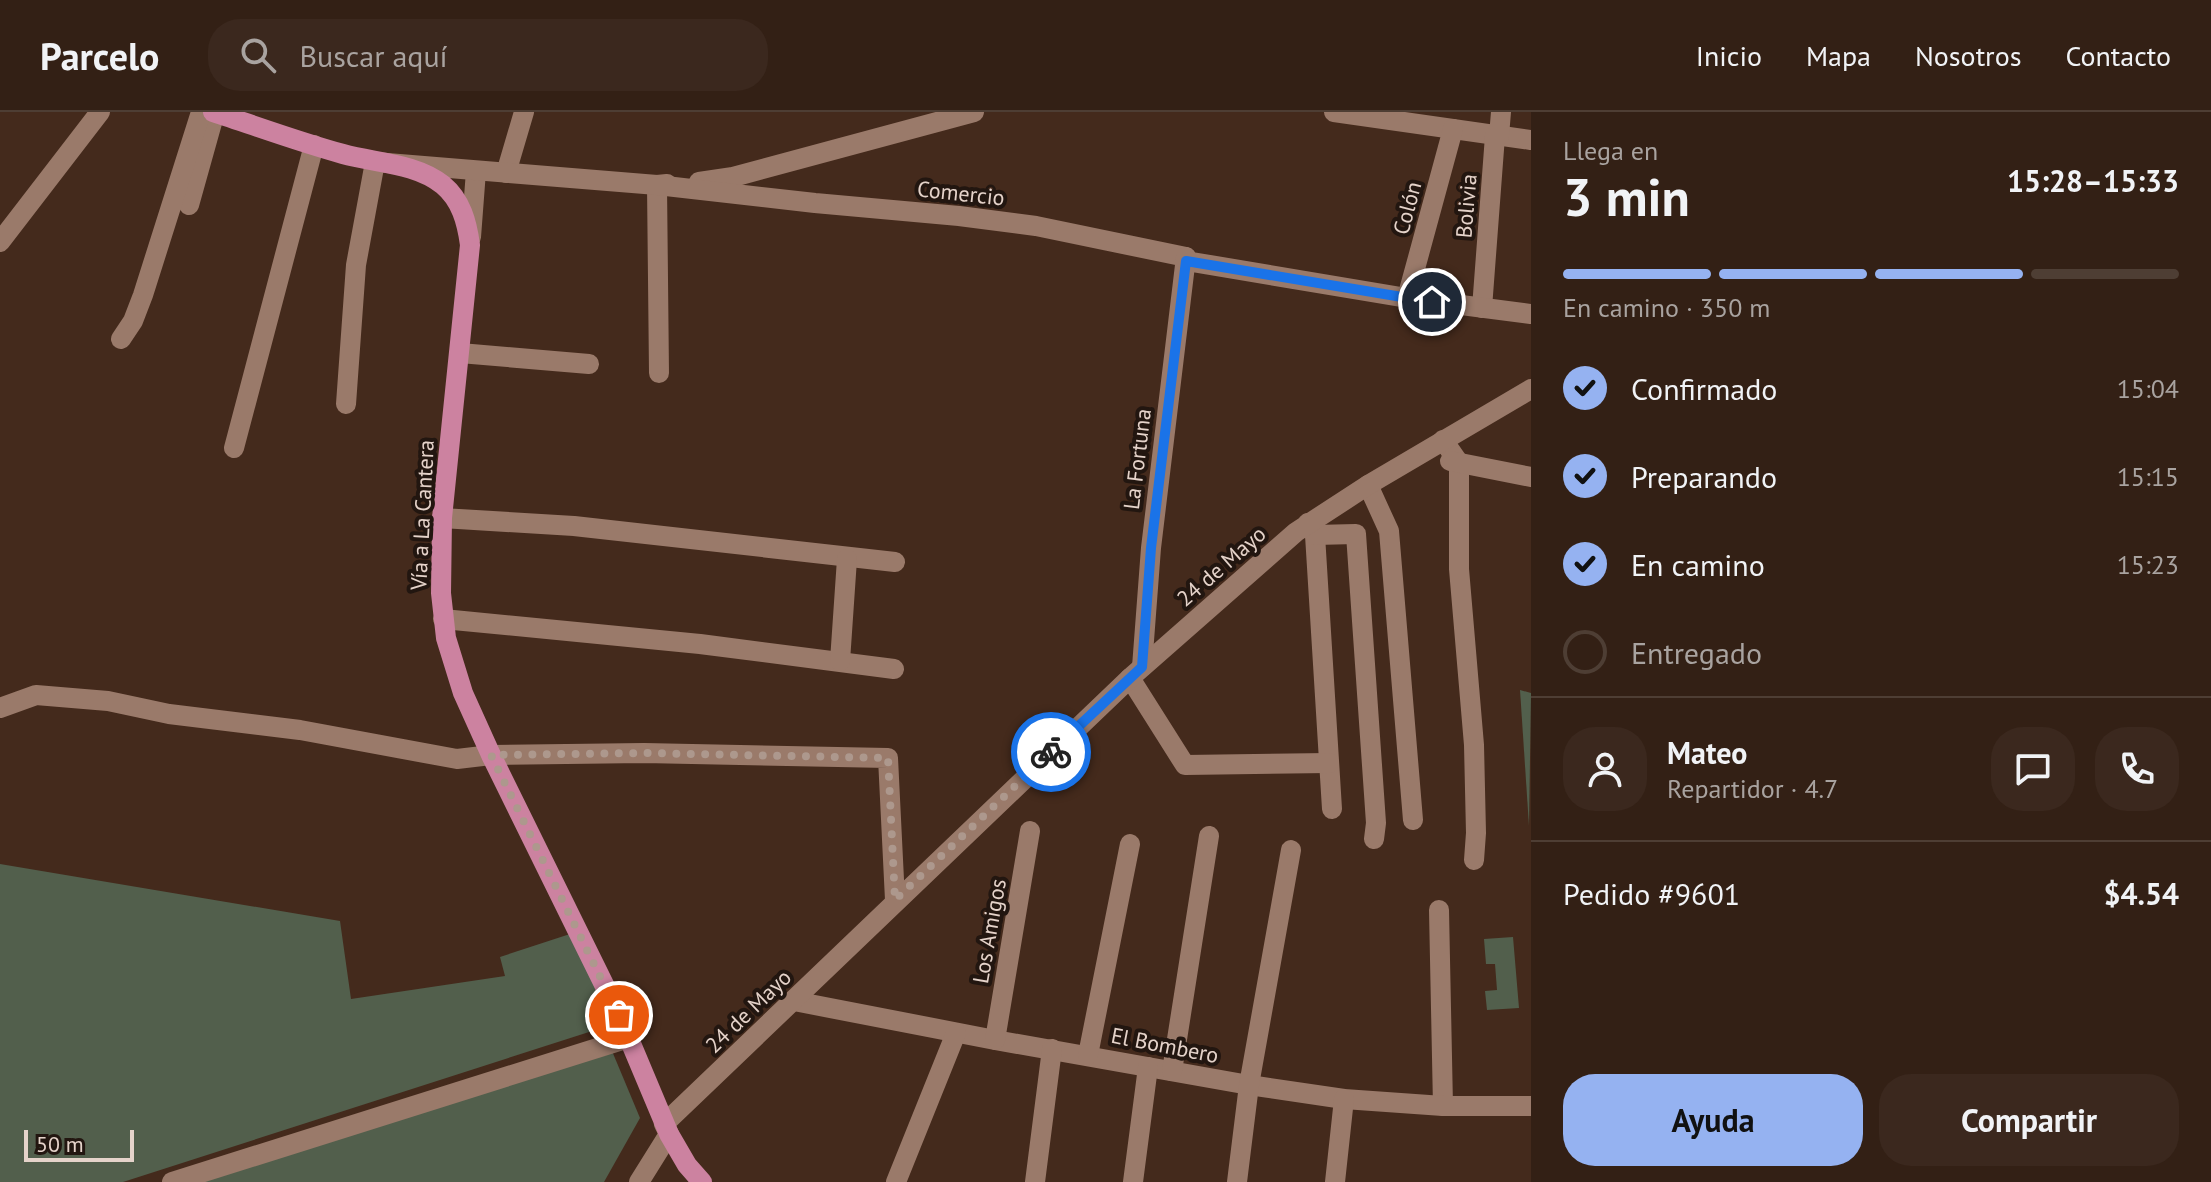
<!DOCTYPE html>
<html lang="es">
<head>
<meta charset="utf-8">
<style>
	:root { --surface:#332015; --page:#3b281e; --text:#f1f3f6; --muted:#a9a3a0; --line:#4e3e34; --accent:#95b2f1 }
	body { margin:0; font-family:"PT Sans",sans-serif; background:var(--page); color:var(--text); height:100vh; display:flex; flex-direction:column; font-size:30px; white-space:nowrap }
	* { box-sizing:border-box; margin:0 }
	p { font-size:26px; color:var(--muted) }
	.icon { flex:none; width:44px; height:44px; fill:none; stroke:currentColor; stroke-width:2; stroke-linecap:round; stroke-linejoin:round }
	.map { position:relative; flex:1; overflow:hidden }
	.side { display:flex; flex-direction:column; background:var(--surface); width:680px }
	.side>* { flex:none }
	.scale { position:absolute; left:24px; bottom:20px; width:110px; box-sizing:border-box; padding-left:8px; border:4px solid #e5d3ca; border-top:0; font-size:22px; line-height:28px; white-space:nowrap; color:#e5d3ca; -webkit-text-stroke:6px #221610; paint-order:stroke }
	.pin { position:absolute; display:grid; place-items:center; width:68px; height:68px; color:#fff; margin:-34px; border:4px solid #fff; border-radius:50%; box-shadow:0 2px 8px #0007 }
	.courier { position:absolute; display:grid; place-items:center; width:80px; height:80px; margin:-40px; border:6px solid #1a73e8; border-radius:50%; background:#fff; color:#222; box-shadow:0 2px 10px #0007 }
	.headline em { font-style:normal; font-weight:600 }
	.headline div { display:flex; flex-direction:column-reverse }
	.headline { display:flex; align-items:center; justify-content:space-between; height:136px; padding:0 32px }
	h1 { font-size:52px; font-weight:600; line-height:60px }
	.bar { display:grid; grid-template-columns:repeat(4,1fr); gap:12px 8px; align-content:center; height:96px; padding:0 32px }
	.bar i { height:10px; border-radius:6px; background:var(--line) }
	.bar .on { background:var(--accent) }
	.bar p { grid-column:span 4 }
	.line { display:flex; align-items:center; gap:20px; padding:0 32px; border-top:2px solid var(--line) }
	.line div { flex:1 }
	.round { display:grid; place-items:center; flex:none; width:84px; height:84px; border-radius:32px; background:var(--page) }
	ol { padding:0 32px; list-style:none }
	li { display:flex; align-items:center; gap:24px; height:88px }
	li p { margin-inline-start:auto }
	li .icon { padding:8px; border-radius:50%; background:var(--accent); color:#111; stroke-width:4 }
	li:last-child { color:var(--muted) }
	li i { width:44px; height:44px; border:4px solid var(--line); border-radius:50% }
	.primary-button { display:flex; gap:16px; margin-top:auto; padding:16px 32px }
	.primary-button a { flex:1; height:92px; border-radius:32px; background:var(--accent); color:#111; font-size:32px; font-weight:600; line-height:92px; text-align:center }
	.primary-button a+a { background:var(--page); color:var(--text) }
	header { display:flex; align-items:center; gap:48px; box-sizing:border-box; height:112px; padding:0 40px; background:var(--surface); border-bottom:2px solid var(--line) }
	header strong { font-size:38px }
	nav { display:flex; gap:44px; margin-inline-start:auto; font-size:28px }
	.search { width:560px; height:72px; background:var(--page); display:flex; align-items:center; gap:20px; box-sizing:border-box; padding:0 28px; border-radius:32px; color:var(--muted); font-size:30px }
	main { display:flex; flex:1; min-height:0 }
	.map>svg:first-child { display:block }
	.green { fill:#525f4c }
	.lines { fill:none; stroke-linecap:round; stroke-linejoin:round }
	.minor { stroke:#9a7a6a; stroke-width:20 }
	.major { stroke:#cc82a0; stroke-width:20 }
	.done { stroke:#ad988d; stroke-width:8; stroke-dasharray:0 14.4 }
	.route { stroke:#1a73e8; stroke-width:10 }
	.labels { text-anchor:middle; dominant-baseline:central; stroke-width:8; stroke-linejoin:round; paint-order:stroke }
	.street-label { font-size:22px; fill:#e5d3ca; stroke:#221610 }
</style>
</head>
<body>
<header>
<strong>Parcelo</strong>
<div class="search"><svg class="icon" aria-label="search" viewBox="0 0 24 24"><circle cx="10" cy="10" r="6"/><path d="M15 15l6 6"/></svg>Buscar aquí</div>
<nav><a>Inicio</a><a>Mapa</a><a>Nosotros</a><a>Contacto</a></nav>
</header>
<main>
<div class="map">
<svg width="1531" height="1070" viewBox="0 0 1531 1070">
	<rect width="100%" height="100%" fill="#442a1c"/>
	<!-- green -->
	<g class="green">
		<path d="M1520 578 1531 581 1529 714Z"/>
		<path d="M0 752 340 809 351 887 505 864 500 845 570 822 614 912 123 1070H0Z"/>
		<path d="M1513 825 1519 896 1487 898 1485 879 1497 878 1495 852H1486L1484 827Z"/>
		<path d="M612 939 640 1006 604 1070H201Z"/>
	</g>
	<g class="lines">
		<!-- minor -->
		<g class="minor">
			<path d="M1334 0 1531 28"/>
			<path d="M506 61 524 0"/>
			<path d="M699 70 733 65 974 0"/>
			<path d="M189 93 215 0"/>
			<path d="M471 125 476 59"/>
			<path d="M0 130 100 0"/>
			<path d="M1407 186 1453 17"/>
			<path d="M1482 196 1495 24H1499L1501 0"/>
			<path d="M121 227 133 209 143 183 201 0"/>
			<path d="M460 241 589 252"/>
			<path d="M659 261 657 73 667 72"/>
			<path d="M346 292 356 153 375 50 657 73 815 91 959 104 1036 114 1186 145V149L1407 186 1531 202"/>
			<path d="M1443 328 1459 351V457L1474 633 1476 721 1474 748"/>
			<path d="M234 336 314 33"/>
			<path d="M1450 349 1531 365"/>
			<path d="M1368 373 1389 419 1413 708"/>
			<path d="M442 406 574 414 895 450"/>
			<path d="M1308 411 1315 423 1332 697"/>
			<path d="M1315 423 1356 422 1376 711 1374 727"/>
			<path d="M443 507 700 532 894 557"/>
			<path d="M840 549 847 447"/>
			<path d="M1142 555 1151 436 1186 145"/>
			<path d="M1130 566 1185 653 1329 651"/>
			<path d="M0 596 36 583 108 589 169 602 300 618 457 647 491 643 644 641 888 646 895 788"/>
			<path d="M1439 798 1443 994"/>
			<path d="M794 889 995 928 1249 973 1344 987 1443 994H1531"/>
			<path d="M995 928 1030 719"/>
			<path d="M1088 943 1130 732"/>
			<path d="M1172 959 1209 724"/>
			<path d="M172 1070 629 926"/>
			<path d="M639 1070 669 1022 664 1012 1130 566 1296 420 1368 373 1531 277"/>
			<path d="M896 1070 956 921"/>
			<path d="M1035 1070 1052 937"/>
			<path d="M1133 1070 1148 955"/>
			<path d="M1237 1070 1249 973 1291 738"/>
			<path d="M1335 1070 1344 987"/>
		</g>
		<!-- major -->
		<path class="major" d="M213 0C256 14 299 30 343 42 375 51 416 51 443 73 461 88 467 110 470 133L442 406 441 481 446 526 463 581 491 643 619 903 669 1022 687 1053 702 1070"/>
	</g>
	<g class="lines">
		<!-- done -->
		<path class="done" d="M619 903 491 643 644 641 888 646 895 788 1051 640"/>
		<!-- route -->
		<path class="route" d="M1051 640 1142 555 1151 436 1186 149 1432 190"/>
	</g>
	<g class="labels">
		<!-- street labels -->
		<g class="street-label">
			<text transform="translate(961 81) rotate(6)">Comercio</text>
			<text transform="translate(1466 94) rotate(-85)">Bolivia</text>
			<text transform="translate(1407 96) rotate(-75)">Colón</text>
			<text transform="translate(1137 347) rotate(-83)">La Fortuna</text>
			<text transform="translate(422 403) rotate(-87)">Vía a La Cantera</text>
			<text transform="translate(1221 454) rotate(-41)">24 de Mayo</text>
			<text transform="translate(989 819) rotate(-80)">Los Amigos</text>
			<text transform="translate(748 899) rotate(-44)">24 de Mayo</text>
			<text transform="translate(1165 933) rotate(11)">El Bombero</text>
		</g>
	</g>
</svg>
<div class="scale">50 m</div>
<div class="pin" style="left:619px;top:903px;background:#ea580c"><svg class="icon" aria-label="bag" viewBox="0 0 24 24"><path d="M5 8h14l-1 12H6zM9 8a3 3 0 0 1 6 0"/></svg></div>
<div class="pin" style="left:1432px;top:190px;background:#1f2937"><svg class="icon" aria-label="home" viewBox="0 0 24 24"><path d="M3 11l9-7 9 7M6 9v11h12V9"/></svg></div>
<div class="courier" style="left:1051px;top:640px"><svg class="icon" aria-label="bike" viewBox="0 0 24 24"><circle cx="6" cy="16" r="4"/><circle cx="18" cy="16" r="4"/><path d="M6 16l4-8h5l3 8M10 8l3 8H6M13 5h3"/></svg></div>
</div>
<section class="side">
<div class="headline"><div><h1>3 min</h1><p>Llega en</p></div><em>15:28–15:33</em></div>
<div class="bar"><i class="on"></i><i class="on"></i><i class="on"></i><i></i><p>En camino · 350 m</p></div>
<ol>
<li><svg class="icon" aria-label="check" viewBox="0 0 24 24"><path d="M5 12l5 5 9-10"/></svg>Confirmado<p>15:04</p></li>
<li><svg class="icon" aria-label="check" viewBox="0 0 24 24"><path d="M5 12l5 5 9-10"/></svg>Preparando<p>15:15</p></li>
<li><svg class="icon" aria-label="check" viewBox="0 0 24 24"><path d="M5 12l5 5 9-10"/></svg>En camino<p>15:23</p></li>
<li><i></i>Entregado</li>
</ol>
<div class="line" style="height:144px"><a class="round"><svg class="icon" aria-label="person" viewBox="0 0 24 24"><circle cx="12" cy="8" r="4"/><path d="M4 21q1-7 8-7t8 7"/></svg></a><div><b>Mateo</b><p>Repartidor · 4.7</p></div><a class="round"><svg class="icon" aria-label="chat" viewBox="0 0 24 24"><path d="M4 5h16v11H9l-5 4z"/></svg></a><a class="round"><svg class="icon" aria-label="phone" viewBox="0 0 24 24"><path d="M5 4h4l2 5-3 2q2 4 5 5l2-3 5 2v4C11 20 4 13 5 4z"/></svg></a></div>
<div class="line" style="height:104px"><div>Pedido #9601</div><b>$4.54</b></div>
<div class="primary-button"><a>Ayuda</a><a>Compartir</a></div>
</section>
</main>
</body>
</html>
